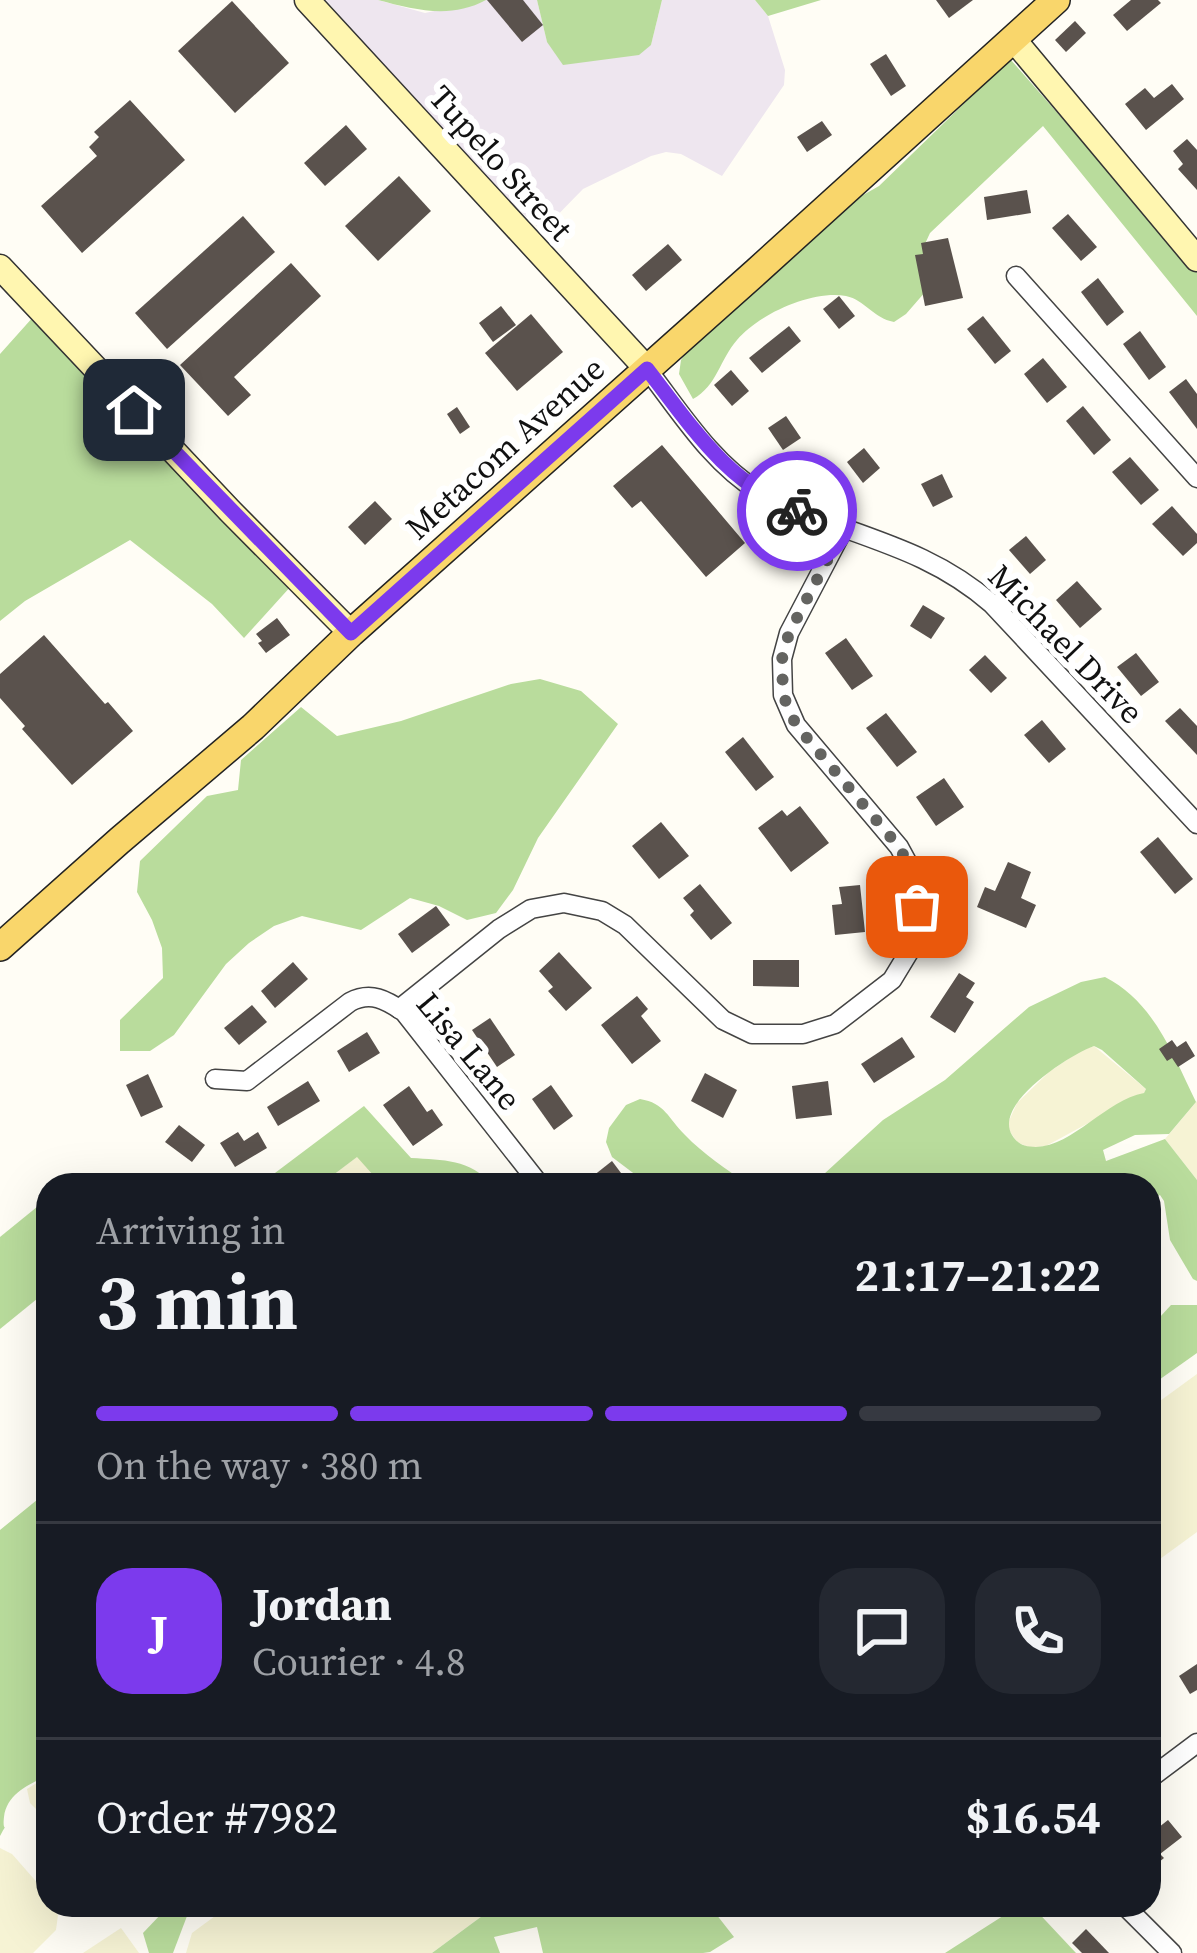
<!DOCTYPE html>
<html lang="en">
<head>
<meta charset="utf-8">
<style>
	:root { --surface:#171b24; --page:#242831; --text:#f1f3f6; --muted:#9ea1a6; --line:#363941; --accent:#7c3aed }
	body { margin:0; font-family:"Source Serif 4",serif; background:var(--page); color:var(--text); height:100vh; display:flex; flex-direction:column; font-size:45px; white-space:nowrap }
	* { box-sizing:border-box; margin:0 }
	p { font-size:39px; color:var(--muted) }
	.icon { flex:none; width:66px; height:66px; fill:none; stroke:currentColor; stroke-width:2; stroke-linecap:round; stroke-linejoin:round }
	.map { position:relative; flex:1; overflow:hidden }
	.details { position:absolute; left:36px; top:1173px; width:1125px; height:744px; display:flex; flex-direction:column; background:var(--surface); border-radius:36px; box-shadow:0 12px 48px #0002 }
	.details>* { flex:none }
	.pin { position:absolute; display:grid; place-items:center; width:102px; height:102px; color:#fff; margin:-51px; border-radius:24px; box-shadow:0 6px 18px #0006 }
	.courier { position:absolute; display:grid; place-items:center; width:120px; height:120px; margin:-60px; border:9px solid #7c3aed; border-radius:50%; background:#fff; color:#222; box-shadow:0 3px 15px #0007 }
	.headline em { font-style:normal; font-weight:700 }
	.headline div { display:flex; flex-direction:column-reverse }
	.headline { display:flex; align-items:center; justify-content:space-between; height:204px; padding:0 60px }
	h1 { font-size:78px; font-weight:700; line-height:90px }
	.bar { display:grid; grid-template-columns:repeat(4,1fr); gap:18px 12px; align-content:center; height:144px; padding:0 60px }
	.bar i { height:15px; border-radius:9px; background:var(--line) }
	.bar .active { background:var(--accent) }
	.bar p { grid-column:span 4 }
	.line { display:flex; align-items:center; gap:30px; padding:0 60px; border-top:3px solid var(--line) }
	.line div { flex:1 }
	.round { display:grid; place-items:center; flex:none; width:126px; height:126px; border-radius:36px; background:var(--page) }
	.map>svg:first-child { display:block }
	.industrial { fill:#eee6ef }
	.farmland { fill:#f6f3d4 }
	.forest { fill:#b9dc9c; fill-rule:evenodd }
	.building { fill:#5a524d }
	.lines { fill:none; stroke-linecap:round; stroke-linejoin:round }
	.street-casing { stroke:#444; stroke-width:21 }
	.secondary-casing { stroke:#333; stroke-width:27 }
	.primary-casing { stroke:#222; stroke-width:30 }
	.street { stroke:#fff; stroke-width:18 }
	.secondary { stroke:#fff6b0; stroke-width:24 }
	.primary { stroke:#f9d66b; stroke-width:27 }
	.done { stroke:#646461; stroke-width:12; stroke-dasharray:0 21.6 }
	.route { stroke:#7c3aed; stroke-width:15 }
	.labels { text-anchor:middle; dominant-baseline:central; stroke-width:12; stroke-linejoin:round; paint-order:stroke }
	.street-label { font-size:33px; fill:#111; stroke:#fff }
</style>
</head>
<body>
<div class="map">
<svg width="1197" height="1953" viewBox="0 0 1197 1953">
	<rect width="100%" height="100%" fill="#fffdf5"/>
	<!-- industrial -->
	<path class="industrial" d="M326 0H378L425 13 486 0H537L547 42 651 45 662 0H755L768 16 785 70 784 85 722 176 681 154 666 152 651 156 583 189 542 231 483 177Z"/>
	<!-- farmland -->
	<g class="farmland">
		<path d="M1094 1046 1146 1089 1144 1093 1046 1146 1030 1148 1017 1142 1009 1130 1008 1123 1017 1103 1049 1072 1080 1051Z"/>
		<path d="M1197 1101V1180L1165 1139Z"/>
		<path d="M358 1156 382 1185H320Z"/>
		<path d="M1197 1374V1532L1149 1567V1409Z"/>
		<path d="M48 1776V1821L30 1803 27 1789Z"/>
		<path d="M0 1848 12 1854 48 1895V1905H54L58 1915 56 1930 33 1953H0Z"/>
		<path d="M230 1905H497L432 1953H186L192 1933Z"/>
		<path d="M121 1928 139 1953H83Z"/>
	</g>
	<!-- forest -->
	<g class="forest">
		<path d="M378 0H486C451 19 415 10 378 0Z"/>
		<path d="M537 0H662L651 45 639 55 563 65 547 42Z"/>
		<path d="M755 0H821L768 16Z"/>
		<path d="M1010 59 1197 272V316L1043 126 930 233 924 246 926 291 906 314 894 322C873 318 865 300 846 296 812 290 759 314 737 340 720 359 717 386 693 399L679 374 681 360 699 335 828 215 879 186Z"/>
		<path d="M34 316 292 585 244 638 212 604 130 540 25 601 0 621V354Z"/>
		<path d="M540 679 581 691 618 724 538 838 513 890 496 913 467 920 439 906 410 898 361 930 302 916 274 926 249 943 226 964 174 1035 150 1051H120V1020L163 978 162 948 152 920 137 892 140 861 207 796 238 790 241 760 301 707 337 736 401 721 511 684Z"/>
		<path d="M1105 977C1154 1002 1173 1055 1196 1102L1169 1134 1135 1135 1103 1150 1106 1161 1165 1139 1197 1180V1281L1193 1279 1170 1240 1164 1201 1160 1195 1149 1200V1185H812L883 1120 945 1080 1029 1007 1081 982ZM1094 1046 1102 1050 1146 1089 1144 1093C1106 1100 1073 1146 1036 1147 1025 1147 1018 1145 1012 1135 993 1104 1069 1055 1094 1046Z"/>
		<path d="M640 1099C665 1103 668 1118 685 1135 703 1154 727 1169 748 1185H649L612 1157 606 1142 609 1128 626 1105Z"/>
		<path d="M364 1106 411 1158C444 1160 469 1159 493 1185H382L357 1157 320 1185H259Z"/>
		<path d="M48 1198V1290L0 1329V1237Z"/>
		<path d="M1171 1305H1197V1353L1149 1387V1329Z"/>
		<path d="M48 1491V1775C29 1785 7 1793 4 1817 2 1836 9 1819 0 1836V1530Z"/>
		<path d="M497 1905H709L734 1937 710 1952 703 1953H543L537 1927 494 1937 500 1953H432Z"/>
		<path d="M997 1905H1031L1076 1953H945L1006 1914Z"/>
		<path d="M185 1908 187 1916 173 1953H149L143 1933 163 1912Z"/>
	</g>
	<!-- building -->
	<g class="building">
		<path d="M487 0H523L543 25 522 42Z"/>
		<path d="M936 0H973L949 18Z"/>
		<path d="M1131 0H1158L1161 3 1127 31 1113 15Z"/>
		<path d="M232 1 289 63 235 113 178 51Z"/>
		<path d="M1075 21 1086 33 1066 52 1055 40Z"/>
		<path d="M886 54 906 86 891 96 870 64Z"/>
		<path d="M1172 84 1184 99 1146 130 1125 104 1145 88 1154 98Z"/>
		<path d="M130 100 185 160 82 253 41 206 97 156 89 147 99 137 94 132Z"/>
		<path d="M822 121 832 135 807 152 797 137Z"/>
		<path d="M346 125 367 149 325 186 304 163Z"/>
		<path d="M1187 139 1197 150V190L1178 169 1183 164 1173 151Z"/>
		<path d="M399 176 431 211 378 261 345 226Z"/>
		<path d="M1027 190 1031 213 987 220 984 197Z"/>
		<path d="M1068 214 1097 247 1081 261 1052 228Z"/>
		<path d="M243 216 275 252 167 349 135 313Z"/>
		<path d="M948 238 963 298 925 306 915 255 923 254 921 243Z"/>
		<path d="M668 244 682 260 646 291 632 275Z"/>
		<path d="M291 263 321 296 234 377 251 395 228 416 180 365Z"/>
		<path d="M1098 278 1124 312 1107 326 1081 292Z"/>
		<path d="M839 296 855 316 839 329 823 309Z"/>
		<path d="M501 306 516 325 493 342 479 323Z"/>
		<path d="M531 314 563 352 517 391 485 353Z"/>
		<path d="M983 316 1011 351 995 364 967 329Z"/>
		<path d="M789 326 801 341 762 373 749 358Z"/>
		<path d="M1140 331 1166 367 1149 380 1123 344Z"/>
		<path d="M1043 358 1067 387 1047 403 1024 374Z"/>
		<path d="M731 370 749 391 732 406 714 385Z"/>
		<path d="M1186 379 1197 394V429L1169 392Z"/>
		<path d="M1083 406 1111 440 1094 455 1066 421Z"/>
		<path d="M457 407 470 427 460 434 447 414Z"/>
		<path d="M786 416 801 438 783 450 768 428Z"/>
		<path d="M662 445 745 543 706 577 641 501 632 508 613 486Z"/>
		<path d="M864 448 880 468 863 483 847 462Z"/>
		<path d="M1130 457 1159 490 1141 505 1112 472Z"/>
		<path d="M942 474 953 497 933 507 921 484Z"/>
		<path d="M375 501 392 519 365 545 348 527Z"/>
		<path d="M1172 506 1197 534V543L1183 556 1152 524Z"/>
		<path d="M1026 536 1046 560 1030 574 1009 550Z"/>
		<path d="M1077 581 1102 609 1080 628 1056 600Z"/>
		<path d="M923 605 945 618 931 639 910 626Z"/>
		<path d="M277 618 290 635 266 653 258 643 262 641 256 634Z"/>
		<path d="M44 635 105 704 108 702 133 731 72 785 22 729 25 726 0 698V674Z"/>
		<path d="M846 638 873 676 852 690 825 653Z"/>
		<path d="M1136 653 1159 682 1141 696 1117 667Z"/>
		<path d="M985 655 1007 678 991 693 969 670Z"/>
		<path d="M1180 708 1197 726V755L1165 721Z"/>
		<path d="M886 713 917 752 897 767 866 728Z"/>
		<path d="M1042 720 1066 749 1049 763 1024 735Z"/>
		<path d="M743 737 774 777 756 791 725 752Z"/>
		<path d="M944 778 964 807 936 826 916 797Z"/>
		<path d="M800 806 829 843 791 872 758 828 782 810 787 816Z"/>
		<path d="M661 822 689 856 659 879 632 846Z"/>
		<path d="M1158 837 1193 879 1175 894 1140 852Z"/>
		<path d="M1008 862 1031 872 1021 898 1036 905 1026 928 977 907 985 887 995 891Z"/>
		<path d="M700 884 732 923 711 940 690 915 694 911 683 898Z"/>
		<path d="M860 885 865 932 835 935 832 905 842 904 839 887Z"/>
		<path d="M436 906 450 925 412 953 398 934Z"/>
		<path d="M559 952 592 988 566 1011 548 991 553 987 539 971Z"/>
		<path d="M753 960H799V987L753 986Z"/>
		<path d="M293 962 308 979 275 1008 261 991Z"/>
		<path d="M959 973 975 983 966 997 974 1002 955 1033 930 1017Z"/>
		<path d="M637 996 648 1009 641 1016 661 1041 632 1064 601 1025Z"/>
		<path d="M252 1005 267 1022 239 1045 224 1028Z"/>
		<path d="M490 1018 515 1055 497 1067 472 1030Z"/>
		<path d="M367 1032 380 1053 349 1072 337 1051Z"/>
		<path d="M902 1037 915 1057 874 1083 861 1064Z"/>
		<path d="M1172 1040 1177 1047 1186 1041 1195 1056 1178 1067 1172 1058 1167 1061 1159 1049Z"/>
		<path d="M705 1073 737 1090 723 1118 691 1101Z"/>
		<path d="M148 1074 163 1107 141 1117 126 1085Z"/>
		<path d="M308 1081 320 1101 278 1126 267 1107Z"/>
		<path d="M828 1081 832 1115 796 1119 792 1086Z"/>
		<path d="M551 1085 573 1116 554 1130 532 1099Z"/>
		<path d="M409 1086 427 1112 432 1109 443 1125 413 1146 383 1105Z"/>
		<path d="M179 1125 205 1145 192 1162 165 1142Z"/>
		<path d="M238 1132 244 1141 258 1132 267 1148 235 1167 220 1143Z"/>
		<path d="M612 1161 630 1185H600L593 1176Z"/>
		<path d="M1197 1664V1690L1190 1694 1179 1676Z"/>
		<path d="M1168 1820 1182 1837 1160 1854 1164 1858 1149 1870V1835Z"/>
		<path d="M1086 1929 1109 1953H1082L1072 1943Z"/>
	</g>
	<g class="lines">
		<defs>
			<g id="street">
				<path d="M1016 276 1197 478"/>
				<path d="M647 369C681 413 711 462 759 492 782 507 809 516 835 525 894 546 944 562 992 604L1197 824"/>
				<path d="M399 1009 499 929 531 909 564 903 602 911 625 925 723 1020 752 1034H803L835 1024 892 980 912 947 917 907 912 871 899 847 796 725 783 695 782 659 789 633 844 528"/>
				<path d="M215 1079 247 1081 350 1002C371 991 386 1000 404 1012L540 1185"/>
				<path d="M1149 1779 1197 1743"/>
				<path d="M1124 1905 1172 1953"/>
			</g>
			<g id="secondary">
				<path d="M307 0 647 369"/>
				<path d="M1014 40 1197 259"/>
				<path d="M0 267 230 511 351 633"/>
			</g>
			<path id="primary" d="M0 947 119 841 253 727 351 633 756 272 1056 0"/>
		</defs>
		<!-- street casing -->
		<use href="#street" class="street-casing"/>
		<!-- secondary casing -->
		<use href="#secondary" class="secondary-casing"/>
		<!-- primary casing -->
		<use href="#primary" class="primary-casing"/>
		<!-- street -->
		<use href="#street" class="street"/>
		<!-- secondary -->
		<use href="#secondary" class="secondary"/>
		<!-- primary -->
		<use href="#primary" class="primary"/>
	</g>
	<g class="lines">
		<!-- done -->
		<path class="done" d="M797 511 844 528 789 633 782 659 783 695 796 725 899 847 912 871 917 907"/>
		<!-- route -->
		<path class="route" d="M134 410 351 633 647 369C692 427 726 482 797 511"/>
	</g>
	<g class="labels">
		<!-- street labels -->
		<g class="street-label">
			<text transform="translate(501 163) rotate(48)">Tupelo Street</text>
			<text transform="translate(505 448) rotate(-42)">Metacom Avenue</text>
			<text transform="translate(1066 644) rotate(46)">Michael Drive</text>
			<text transform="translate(469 1051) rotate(50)">Lisa Lane</text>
		</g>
	</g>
</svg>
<div class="pin" style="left:917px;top:907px;background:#ea580c"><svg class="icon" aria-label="bag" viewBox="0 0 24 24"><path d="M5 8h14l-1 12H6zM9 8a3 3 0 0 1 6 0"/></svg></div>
<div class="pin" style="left:134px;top:410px;background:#1f2937"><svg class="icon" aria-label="home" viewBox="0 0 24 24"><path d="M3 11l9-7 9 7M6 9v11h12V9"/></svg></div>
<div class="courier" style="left:797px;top:511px"><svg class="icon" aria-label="bike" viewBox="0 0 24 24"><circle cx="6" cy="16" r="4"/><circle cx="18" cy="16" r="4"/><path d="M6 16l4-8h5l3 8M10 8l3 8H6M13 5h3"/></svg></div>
<section class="details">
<div class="headline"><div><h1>3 min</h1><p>Arriving in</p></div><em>21:17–21:22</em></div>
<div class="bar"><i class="active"></i><i class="active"></i><i class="active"></i><i></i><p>On the way · 380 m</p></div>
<div class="line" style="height:216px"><b class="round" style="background:var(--accent);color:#fff">J</b><div><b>Jordan</b><p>Courier · 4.8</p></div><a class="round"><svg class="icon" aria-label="chat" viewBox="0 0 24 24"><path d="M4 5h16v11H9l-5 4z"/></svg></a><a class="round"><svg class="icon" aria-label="phone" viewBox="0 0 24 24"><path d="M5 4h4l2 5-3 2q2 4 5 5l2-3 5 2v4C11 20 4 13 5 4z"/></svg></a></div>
<div class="line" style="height:156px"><div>Order #7982</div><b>$16.54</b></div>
</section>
</div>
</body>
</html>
